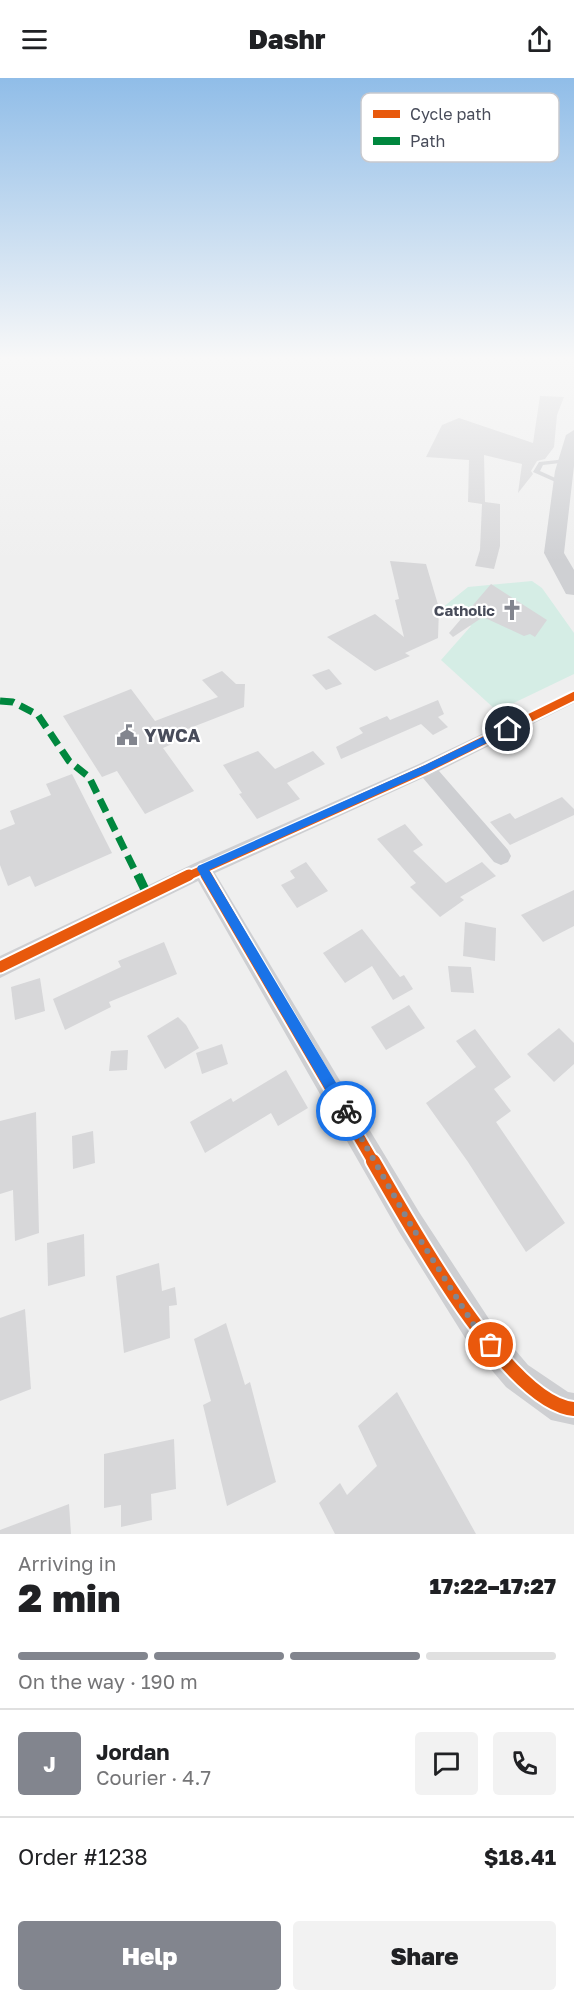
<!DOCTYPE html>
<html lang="en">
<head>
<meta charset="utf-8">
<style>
	:root { --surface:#fff; --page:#f2f2f2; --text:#202124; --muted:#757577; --line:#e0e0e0; --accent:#82858e }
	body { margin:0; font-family:"Golos Text",sans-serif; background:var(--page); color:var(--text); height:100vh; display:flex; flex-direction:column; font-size:22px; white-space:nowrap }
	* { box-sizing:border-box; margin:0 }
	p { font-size:20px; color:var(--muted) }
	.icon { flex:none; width:33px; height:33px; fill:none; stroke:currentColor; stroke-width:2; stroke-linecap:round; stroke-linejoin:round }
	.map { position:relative; height:1456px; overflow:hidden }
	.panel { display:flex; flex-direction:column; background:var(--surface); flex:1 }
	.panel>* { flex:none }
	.pin { position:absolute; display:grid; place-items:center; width:51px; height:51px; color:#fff; margin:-26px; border:3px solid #fff; border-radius:50%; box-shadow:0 2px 6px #0007 }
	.courier { position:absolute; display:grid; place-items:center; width:60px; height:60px; margin:-30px; border:4px solid #1a73e8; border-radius:50%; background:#fff; color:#222; box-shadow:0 2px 8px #0007 }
	.summary em { font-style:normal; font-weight:800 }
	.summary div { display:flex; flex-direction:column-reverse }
	.summary { display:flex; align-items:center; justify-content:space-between; height:102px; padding:0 18px }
	h1 { font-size:39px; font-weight:800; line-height:45px }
	.bar { display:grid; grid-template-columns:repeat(4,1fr); gap:9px 6px; align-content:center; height:72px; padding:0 18px }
	.bar i { height:8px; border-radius:4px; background:var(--line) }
	.bar .selected { background:var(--accent) }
	.bar p { grid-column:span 4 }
	.line { display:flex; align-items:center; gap:15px; padding:0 18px; border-top:2px solid var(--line) }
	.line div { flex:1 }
	.round { display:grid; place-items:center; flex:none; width:63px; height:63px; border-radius:6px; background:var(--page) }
	.primary-button { display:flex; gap:12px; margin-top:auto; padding:12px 18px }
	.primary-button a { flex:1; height:69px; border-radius:6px; background:var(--accent); color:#fff; font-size:24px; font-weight:800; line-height:69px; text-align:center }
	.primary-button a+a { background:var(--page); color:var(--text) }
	header { display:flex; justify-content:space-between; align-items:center; height:78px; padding:0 18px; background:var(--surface); font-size:27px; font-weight:800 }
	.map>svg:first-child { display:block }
	.green { fill:#d5ede5 }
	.building { fill:#d7d7d9 }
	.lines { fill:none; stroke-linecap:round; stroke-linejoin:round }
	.lane { fill:#cecfd2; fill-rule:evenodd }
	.street { fill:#cecfd2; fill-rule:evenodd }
	.secondary { fill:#cfd0d3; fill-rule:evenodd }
	.quiet-far1 { stroke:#00873e; stroke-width:7; stroke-dasharray:14 7; stroke-linecap:butt }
	.quiet { stroke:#00873e; stroke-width:9; stroke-dasharray:19 9; stroke-linecap:butt }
	.cycleway-far2-casing { stroke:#fff; stroke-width:12 }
	.cycleway-far1-casing { stroke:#fff; stroke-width:15 }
	.cycleway-casing { stroke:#fff; stroke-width:18 }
	.cycleway-far2 { stroke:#e8590c; stroke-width:8 }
	.cycleway-far1 { stroke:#e8590c; stroke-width:11 }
	.cycleway { stroke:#e8590c; stroke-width:14 }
	.route { fill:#1a73e8 }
	.done { stroke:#82858e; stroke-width:6; stroke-dasharray:0 10.8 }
	.labels { text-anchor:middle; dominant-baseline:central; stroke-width:4.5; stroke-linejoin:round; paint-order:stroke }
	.far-poi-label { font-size:15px; font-weight:bold; fill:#484c5a; stroke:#fff; text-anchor:end }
	.poi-label { font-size:18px; font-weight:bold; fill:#484c5a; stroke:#fff; text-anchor:start }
	.key { fill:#fff; stroke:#c8c9ce; stroke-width:1.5 }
	.key-label { font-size:16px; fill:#484c5a }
</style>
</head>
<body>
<header><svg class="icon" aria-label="menu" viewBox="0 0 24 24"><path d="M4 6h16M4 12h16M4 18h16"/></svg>Dashr<svg class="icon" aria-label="share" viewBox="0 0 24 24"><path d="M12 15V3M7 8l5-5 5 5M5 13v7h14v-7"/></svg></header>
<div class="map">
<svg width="574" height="1456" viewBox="0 0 574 1456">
	<rect width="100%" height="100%" fill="#efefef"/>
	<!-- green -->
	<path class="green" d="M532 503 542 510 574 555V596L497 633 441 582 471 548 442 530 468 509Z"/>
	<!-- building -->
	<g class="building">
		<path d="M540 318 564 319 557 337 554 369 545 381 537 383 531 393 533 396 518 415 522 386 484 377 485 424 500 426V468L494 491 475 488 480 472 482 426 468 424 469 382 426 379 442 347 459 340 533 365Z"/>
		<path d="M390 483 426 486 439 530 438 560 405 575 410 578 375 593 327 559 375 536 404 559 395 522 399 521Z"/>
		<path d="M491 506 547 542 535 559 530 556 524 558 483 539 453 559 449 555Z"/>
		<path d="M329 591 342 606 326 612 312 597Z"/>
		<path d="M222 593 236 606H245L244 629 167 659 172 666 163 670 194 713 145 736 117 693 102 699 63 638 131 611 155 643 218 619 202 602Z"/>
		<path d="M438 622 444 636 438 639 448 649 433 657 421 646 341 681 336 669 363 655 359 650 387 638 390 642Z"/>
		<path d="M258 673 275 691 313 673 325 686 287 705 300 721 257 741 239 716 242 715 223 687Z"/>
		<path d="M72 696 112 775 35 809 30 798 8 808 0 787V752L15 746 10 733 51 717 46 706Z"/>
		<path d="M562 719 574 731V737L510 767 490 744 510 735 515 741Z"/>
		<path d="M405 746 423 767 413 773 446 805 482 784 496 798 460 819 464 822 440 839 410 809 416 805 377 761Z"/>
		<path d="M306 784 328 813 297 830 281 807 295 800 290 793Z"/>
		<path d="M574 812V848L543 864 521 837Z"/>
		<path d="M465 844 496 850 495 883 463 878Z"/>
		<path d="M362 851 400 899 404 897 413 911 393 922 372 888 345 905 323 875Z"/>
		<path d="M164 864 177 896 109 924 111 929 65 952 53 921 121 889 118 883Z"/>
		<path d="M448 888 471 889 474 915 451 914Z"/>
		<path d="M40 900 45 933 15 942 11 909Z"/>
		<path d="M409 927 425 950 386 972 371 949Z"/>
		<path d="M178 939 186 947 199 970 165 991 147 958Z"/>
		<path d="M559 950 574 965V986L554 1004 527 976Z"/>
		<path d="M475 951 511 999 494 1011 511 1033 496 1044 565 1145 526 1174 468 1084 426 1025 476 989 456 963Z"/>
		<path d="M222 966 228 986 202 996 196 975Z"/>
		<path d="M128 972 127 992 109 993 111 973Z"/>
		<path d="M286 992 308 1030 278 1048 271 1035 205 1075 190 1044 231 1020 233 1024Z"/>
		<path d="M36 1034 39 1155 15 1163 13 1112 0 1116V1043Z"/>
		<path d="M93 1053 95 1085 73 1091 72 1058Z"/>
		<path d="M84 1156 85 1198 48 1208 47 1165Z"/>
		<path d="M159 1185 162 1213 175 1209 177 1227 169 1228 170 1260 124 1275 116 1198Z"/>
		<path d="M25 1231 31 1311 0 1323V1240Z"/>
		<path d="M226 1245 245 1307 250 1304 276 1404 227 1428 203 1327 211 1323 194 1261Z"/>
		<path d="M397 1314 476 1456H335L319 1425 340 1405 347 1417 377 1388 358 1348Z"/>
		<path d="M174 1361 176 1411 151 1416 152 1442 121 1449V1427L104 1430V1376Z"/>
		<path d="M69 1426 71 1456H0V1452Z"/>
	</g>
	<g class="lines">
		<!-- lane -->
		<path class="lane" d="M567 381 569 382V384L543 387 540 393 564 404V406H560L533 394 539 384Z"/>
		<!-- street -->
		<path class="street" d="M574 612V625L439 693 508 772 511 778 508 784 501 787 494 784 423 700 215 795 419 1134 489 1241 528 1287 568 1314 574 1315V1347L551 1342 506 1309 467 1263 399 1154 198 803 0 900V878L195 785 419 686Z"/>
		<!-- secondary -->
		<path class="secondary" d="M574 352V388L564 475 574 492V517L566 516 544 475 555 393 566 357Z"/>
		<!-- quiet-far1 -->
		<path class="quiet-far1" d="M0 623 13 624 38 637 69 683 89 699 138 799"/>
		<!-- quiet -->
		<path class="quiet" d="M138 797 148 818"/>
		<defs>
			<g id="cycleway-far2">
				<path d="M202 791 207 799"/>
				<path d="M186 799 426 691 574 618"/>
			</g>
			<g id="cycleway-far1">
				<path d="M206 797 374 1085"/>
				<path d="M0 889 189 797"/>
			</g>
			<path id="cycleway" d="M373 1083C407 1141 506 1325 574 1331"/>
		</defs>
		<!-- cycleway-far2 casing -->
		<use href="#cycleway-far2" class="cycleway-far2-casing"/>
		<!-- cycleway-far1 casing -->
		<use href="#cycleway-far1" class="cycleway-far1-casing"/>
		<!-- cycleway casing -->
		<use href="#cycleway" class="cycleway-casing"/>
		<!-- cycleway-far2 -->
		<use href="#cycleway-far2" class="cycleway-far2"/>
		<!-- cycleway-far1 -->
		<use href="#cycleway-far1" class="cycleway-far1"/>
		<!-- cycleway -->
		<use href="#cycleway" class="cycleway"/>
	</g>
	<!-- sky -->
	<linearGradient id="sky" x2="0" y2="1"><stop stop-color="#90bde8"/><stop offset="0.58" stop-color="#f8f8f8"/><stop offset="1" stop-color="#f8f8f8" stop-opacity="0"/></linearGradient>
	<rect width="574" height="483" fill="url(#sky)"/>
	<!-- route -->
	<path class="route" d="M508 647 511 648V653L429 693 209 792 350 1028 352 1033 350 1038 346 1040 341 1038 197 791 198 788 423 688Z"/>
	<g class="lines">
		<!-- done -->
		<path class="done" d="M346 1033 409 1144 477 1252 491 1267"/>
	</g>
	<!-- icons -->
	<defs>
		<symbol id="church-bare" viewBox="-9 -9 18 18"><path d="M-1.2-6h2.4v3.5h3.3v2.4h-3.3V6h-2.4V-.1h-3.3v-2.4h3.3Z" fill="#82858e" stroke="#fff" stroke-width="2.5" paint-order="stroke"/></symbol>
		<symbol id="civic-bare" viewBox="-9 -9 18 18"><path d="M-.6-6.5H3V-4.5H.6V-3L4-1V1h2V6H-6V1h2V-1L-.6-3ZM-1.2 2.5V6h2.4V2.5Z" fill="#82858e" stroke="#fff" stroke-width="2.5" paint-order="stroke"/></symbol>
	</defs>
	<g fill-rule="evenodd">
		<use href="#church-bare" x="497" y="517" width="30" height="30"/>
		<use href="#civic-bare" x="112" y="642" width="30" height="30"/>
	</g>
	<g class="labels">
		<!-- far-poi labels -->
		<g class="far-poi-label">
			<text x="495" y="532">Catholic</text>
		</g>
		<!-- poi labels -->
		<g class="poi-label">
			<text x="144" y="657">YWCA</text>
		</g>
	</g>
	<!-- legend -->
	<rect x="361" y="15" width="198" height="69" rx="9" class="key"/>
	<rect x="373" y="32" width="27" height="8" fill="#e8590c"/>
	<rect x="373" y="59" width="27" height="8" fill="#00873e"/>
	<g class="key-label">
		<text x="410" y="42">Cycle path</text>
		<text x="410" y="69">Path</text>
	</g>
</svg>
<div class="pin" style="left:491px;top:1267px;background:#ea580c"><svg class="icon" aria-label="bag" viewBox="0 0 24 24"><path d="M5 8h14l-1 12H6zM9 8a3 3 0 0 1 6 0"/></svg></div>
<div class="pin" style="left:508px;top:651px;background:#1f2937"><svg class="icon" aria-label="home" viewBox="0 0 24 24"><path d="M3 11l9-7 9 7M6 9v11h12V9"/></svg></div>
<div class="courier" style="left:346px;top:1033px"><svg class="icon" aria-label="bike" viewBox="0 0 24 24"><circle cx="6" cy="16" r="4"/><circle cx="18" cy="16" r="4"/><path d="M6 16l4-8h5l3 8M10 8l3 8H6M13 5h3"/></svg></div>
</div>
<section class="panel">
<div class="summary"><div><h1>2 min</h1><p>Arriving in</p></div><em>17:22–17:27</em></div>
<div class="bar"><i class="selected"></i><i class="selected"></i><i class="selected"></i><i></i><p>On the way · 190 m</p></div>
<div class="line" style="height:108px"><b class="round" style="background:var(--accent);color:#fff">J</b><div><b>Jordan</b><p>Courier · 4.7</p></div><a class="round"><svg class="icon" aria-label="chat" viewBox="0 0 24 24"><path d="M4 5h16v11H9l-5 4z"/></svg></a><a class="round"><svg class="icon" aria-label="phone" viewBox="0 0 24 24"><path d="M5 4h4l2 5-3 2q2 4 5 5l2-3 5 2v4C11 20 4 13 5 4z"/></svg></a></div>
<div class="line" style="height:78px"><div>Order #1238</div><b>$18.41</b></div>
<div class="primary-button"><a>Help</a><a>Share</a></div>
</section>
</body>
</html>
